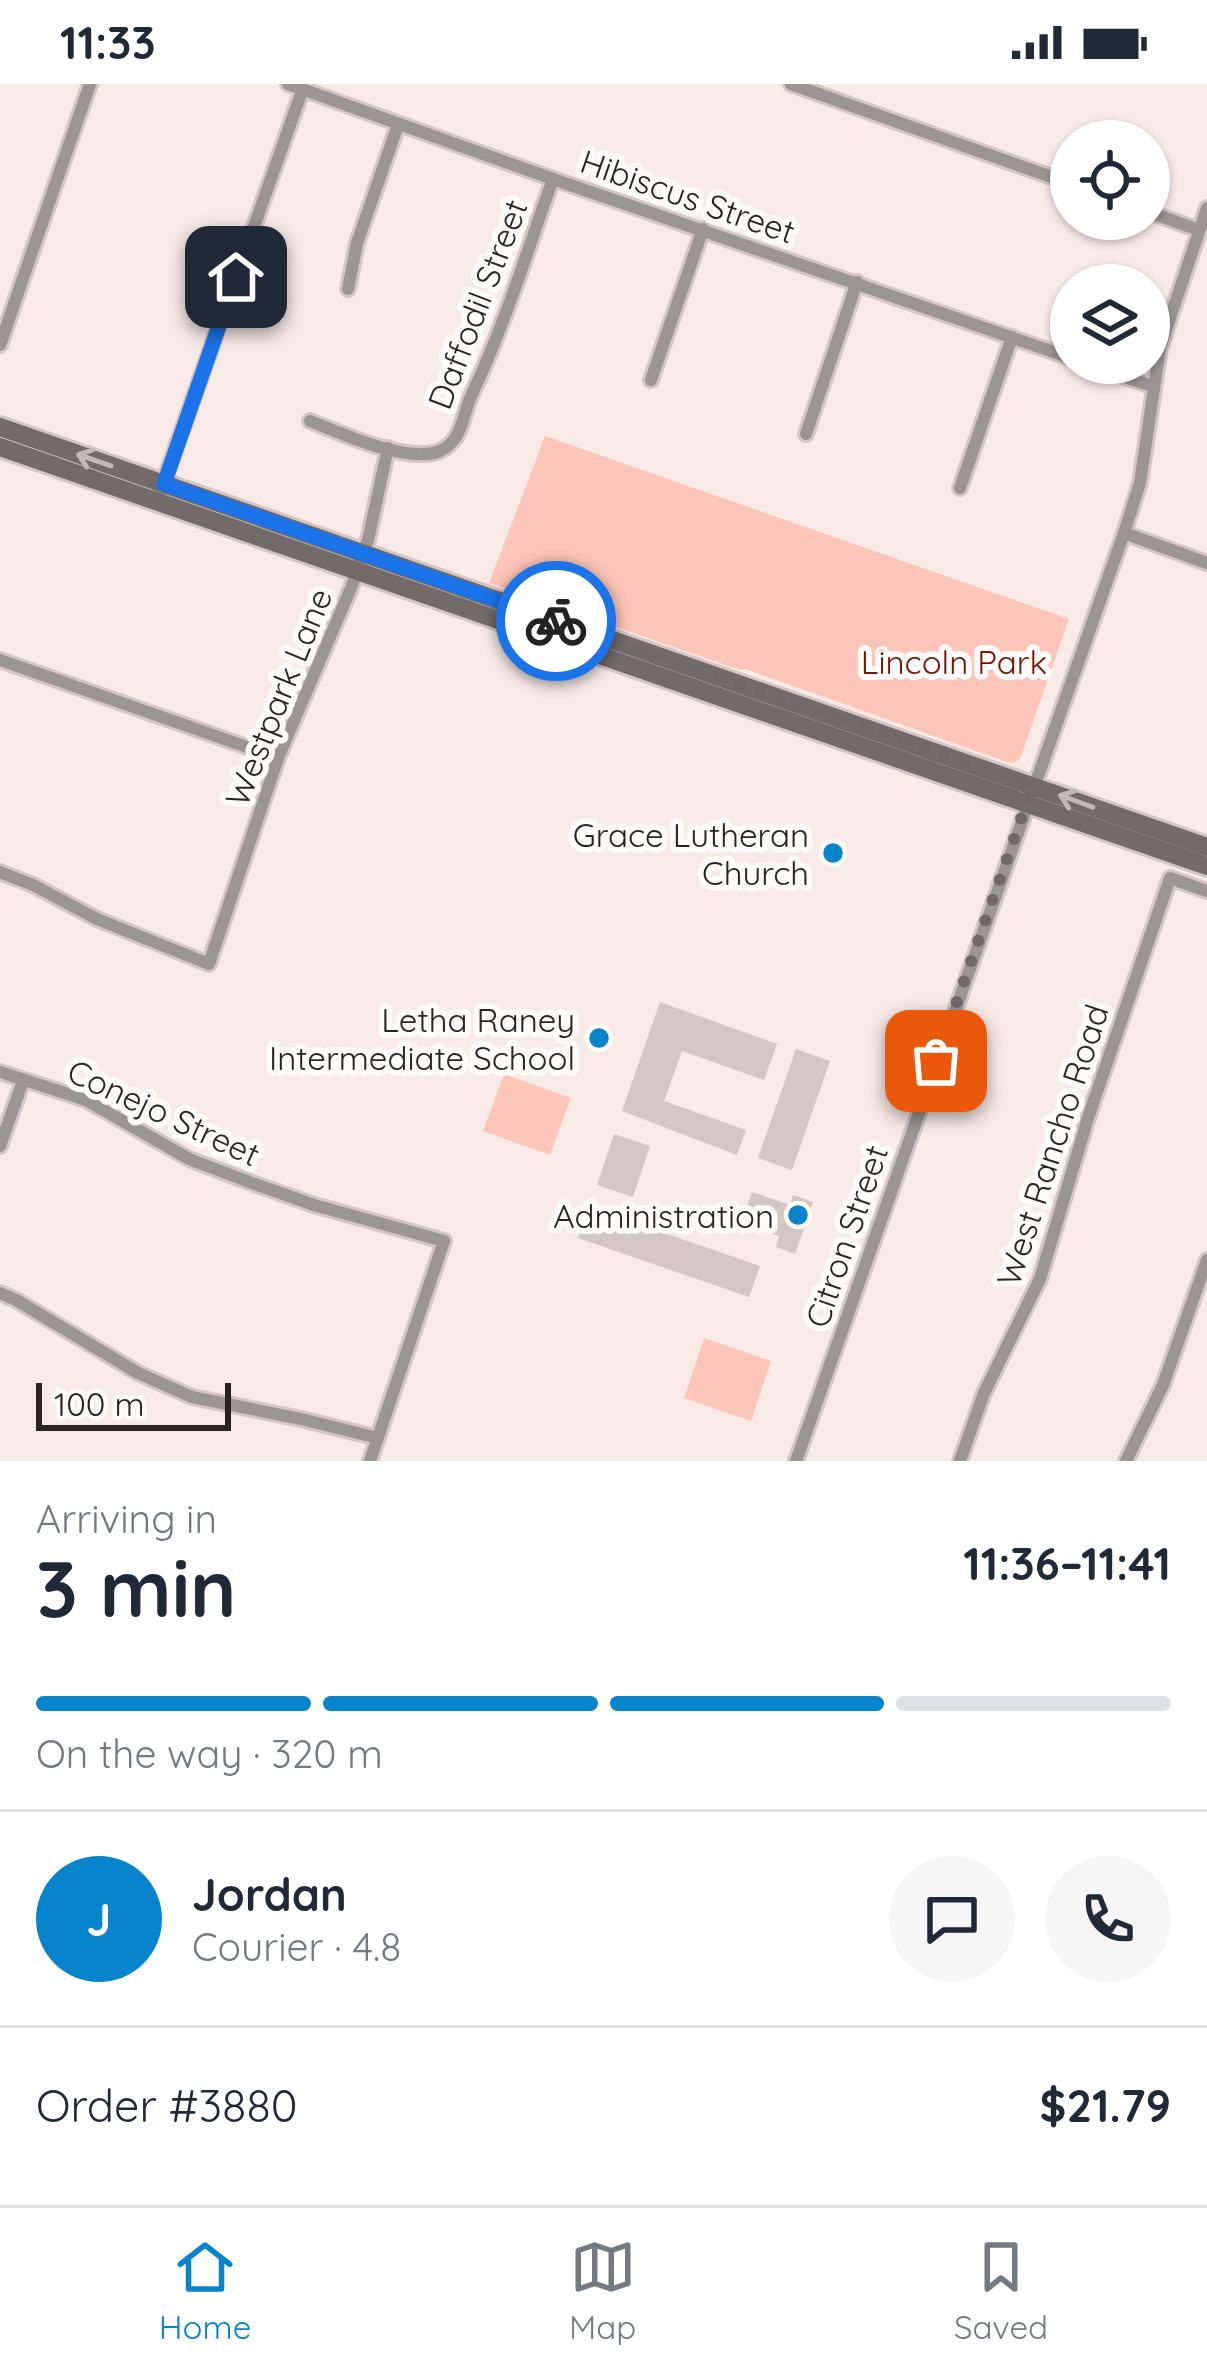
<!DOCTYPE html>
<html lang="en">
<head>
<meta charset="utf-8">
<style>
	:root { --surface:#fff; --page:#f6f6f7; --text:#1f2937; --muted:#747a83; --line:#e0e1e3; --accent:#0784cc }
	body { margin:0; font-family:Quicksand,sans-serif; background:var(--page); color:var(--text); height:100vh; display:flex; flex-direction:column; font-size:45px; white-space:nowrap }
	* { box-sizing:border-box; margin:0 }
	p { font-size:39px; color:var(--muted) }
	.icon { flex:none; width:66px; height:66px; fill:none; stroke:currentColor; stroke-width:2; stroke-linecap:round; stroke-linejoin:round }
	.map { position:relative; height:1377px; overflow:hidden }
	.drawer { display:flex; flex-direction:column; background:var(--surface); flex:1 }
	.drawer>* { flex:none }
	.controls { position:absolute; left:1050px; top:36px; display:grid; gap:24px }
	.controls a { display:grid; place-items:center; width:120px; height:120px; border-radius:50%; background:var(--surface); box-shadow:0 3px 9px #0004; font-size:60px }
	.scale { position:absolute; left:36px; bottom:30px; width:195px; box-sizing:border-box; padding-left:12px; border:6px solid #292423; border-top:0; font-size:33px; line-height:42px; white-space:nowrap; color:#292423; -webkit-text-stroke:9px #fdfafa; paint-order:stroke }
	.pin { position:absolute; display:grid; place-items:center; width:102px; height:102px; color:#fff; margin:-51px; border-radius:24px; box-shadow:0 6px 18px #0006 }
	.courier { position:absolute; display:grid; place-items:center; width:120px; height:120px; margin:-60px; border:9px solid #1a73e8; border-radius:50%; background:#fff; color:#222; box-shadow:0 3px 15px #0007 }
	.head em { font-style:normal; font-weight:700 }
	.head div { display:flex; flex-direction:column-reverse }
	.head { display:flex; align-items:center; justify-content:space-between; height:204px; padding:0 36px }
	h1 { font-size:78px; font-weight:700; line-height:90px }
	.bar { display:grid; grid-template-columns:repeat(4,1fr); gap:18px 12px; align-content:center; height:144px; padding:0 36px }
	.bar i { height:15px; border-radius:9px; background:var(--line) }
	.bar .current { background:var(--accent) }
	.bar p { grid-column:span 4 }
	.line { display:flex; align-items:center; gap:30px; padding:0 36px; border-top:3px solid var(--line) }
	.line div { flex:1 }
	.round { display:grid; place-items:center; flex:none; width:126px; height:126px; border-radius:63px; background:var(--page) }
	.status { display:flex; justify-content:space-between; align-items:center; height:84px; padding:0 60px; background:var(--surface); direction:ltr }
	.status svg { height:33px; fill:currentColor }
	.tabs { display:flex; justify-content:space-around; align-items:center; height:168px; border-top:3px solid var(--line); background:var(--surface); font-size:33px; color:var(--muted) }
	.tabs a { display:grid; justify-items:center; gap:6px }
	.tabs .current { color:var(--accent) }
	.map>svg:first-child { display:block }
	.green { fill:#fdc5b7 }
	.building { fill:#d4c6c3 }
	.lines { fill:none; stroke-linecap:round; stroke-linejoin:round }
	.minor-casing { stroke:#d3c6c4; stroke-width:18 }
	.secondary-casing { stroke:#d3c6c4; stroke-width:24 }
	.minor { stroke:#9b9594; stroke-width:12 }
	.secondary { stroke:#736b69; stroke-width:18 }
	.oneway { stroke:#bfbab9 }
	.done { stroke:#716968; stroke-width:12; stroke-dasharray:0 21.6 }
	.route { stroke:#1a73e8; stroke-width:15 }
	.poi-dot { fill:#0784cc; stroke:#fdfafa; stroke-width:4.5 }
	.labels { text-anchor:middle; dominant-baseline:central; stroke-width:12; stroke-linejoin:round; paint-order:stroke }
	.street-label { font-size:33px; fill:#292423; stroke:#fdfafa }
	.park-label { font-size:33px; fill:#771500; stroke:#fdfafa }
	.poi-label { font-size:33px; fill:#292423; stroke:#fdfafa; text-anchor:end }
</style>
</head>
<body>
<div class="status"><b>11:33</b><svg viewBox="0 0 49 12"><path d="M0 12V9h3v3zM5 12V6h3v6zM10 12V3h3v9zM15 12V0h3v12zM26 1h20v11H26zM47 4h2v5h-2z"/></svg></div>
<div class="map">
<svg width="1207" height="1377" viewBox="0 0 1207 1377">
	<rect width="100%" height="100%" fill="#f8eae7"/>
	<!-- green -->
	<g class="green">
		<path d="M545 352 1069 535 1020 675 1014 679 1007 678 745 585 740 586 489 499Z"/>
		<path d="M504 990 571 1014 550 1071 483 1047Z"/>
		<path d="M704 1254 771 1277 751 1337 684 1314Z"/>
	</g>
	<!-- building -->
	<g class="building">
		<path d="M660 918 777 960 764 996 682 967 664 1017 746 1046 737 1071 622 1027Z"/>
		<path d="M796 965 830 977 792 1086 758 1074Z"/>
		<path d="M614 1050 650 1062 633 1113 597 1101Z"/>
		<path d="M752 1108 790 1121 793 1111 813 1118 795 1170 776 1163 779 1152 741 1140Z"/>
		<path d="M589 1123 760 1182 749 1213 578 1154Z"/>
	</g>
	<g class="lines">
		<defs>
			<g id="minor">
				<path d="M288 0 553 95 1071 274"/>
				<path d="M791 0 1071 100"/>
				<path d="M1149 128 1199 146"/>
				<path d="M348 205 357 159 398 41"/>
				<path d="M0 261 90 0"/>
				<path d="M1086 279 1154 303"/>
				<path d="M651 296 703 145"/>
				<path d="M310 337C343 350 399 376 434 369 443 367 451 360 456 353 464 340 465 324 472 310 505 241 527 167 553 95"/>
				<path d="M806 350 857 198"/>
				<path d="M960 404 1012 253"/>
				<path d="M157 417 302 7"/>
				<path d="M1124 449 1207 479"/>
				<path d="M0 576 278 674"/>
				<path d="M0 788 33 801 97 835 209 880 278 674 351 504 368 456 388 364"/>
				<path d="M0 988 86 1016 189 1075 252 1099 314 1121 444 1157 370 1377"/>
				<path d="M0 1062 23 997"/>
				<path d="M0 1209 16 1216 138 1289 192 1313 301 1335 378 1354"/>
				<path d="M796 1377 1124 449 1140 399 1160 264 1207 124"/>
				<path d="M960 1377 984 1309 1040 1195 1088 1034 1170 794 1207 807"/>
				<path d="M1126 1377 1163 1301 1207 1176"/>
			</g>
			<g id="secondary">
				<path d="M0 343 1207 763"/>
				<path d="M0 363 1207 782"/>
			</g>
		</defs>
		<!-- minor casing -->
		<use href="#minor" class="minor-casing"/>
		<!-- secondary casing -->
		<use href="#secondary" class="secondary-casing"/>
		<!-- minor -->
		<use href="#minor" class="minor"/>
		<!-- secondary -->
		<use href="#secondary" class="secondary"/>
	</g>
	<!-- one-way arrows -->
	<defs><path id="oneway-shaft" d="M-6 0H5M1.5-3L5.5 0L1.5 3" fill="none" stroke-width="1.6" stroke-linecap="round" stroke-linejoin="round" transform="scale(3)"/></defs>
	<g class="oneway">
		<use href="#oneway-shaft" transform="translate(94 376) rotate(-161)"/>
		<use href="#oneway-shaft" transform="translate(1076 717) rotate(-160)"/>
	</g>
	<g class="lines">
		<!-- done -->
		<path class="done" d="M556 537 1033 701 936 977"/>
		<!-- route -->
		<path class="route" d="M236 193 164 400 556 537"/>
	</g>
	<!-- markers -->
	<g class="poi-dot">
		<circle cx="833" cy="769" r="12"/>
		<circle cx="599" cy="954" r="12"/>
		<circle cx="798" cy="1131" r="12"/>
	</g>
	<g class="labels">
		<!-- street labels -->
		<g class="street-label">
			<text transform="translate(688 112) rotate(19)">Hibiscus Street</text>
			<text transform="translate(477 220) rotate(-69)">Daffodil Street</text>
			<text transform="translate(278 613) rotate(-68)">Westpark Lane</text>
			<text transform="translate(164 1028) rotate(25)">Conejo Street</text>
			<text transform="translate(1052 1061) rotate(-72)">West Rancho Road</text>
			<text transform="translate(846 1152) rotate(-71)">Citron Street</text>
		</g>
		<!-- park labels -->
		<g class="park-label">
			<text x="954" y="577">Lincoln Park</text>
		</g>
		<!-- poi labels -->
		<g class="poi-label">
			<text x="809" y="750">Grace Lutheran<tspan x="809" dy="38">Church</tspan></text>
			<text x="575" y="935">Letha Raney<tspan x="575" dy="38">Intermediate School</tspan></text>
			<text x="774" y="1131">Administration</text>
		</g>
	</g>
</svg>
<div class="controls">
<a><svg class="icon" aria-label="locate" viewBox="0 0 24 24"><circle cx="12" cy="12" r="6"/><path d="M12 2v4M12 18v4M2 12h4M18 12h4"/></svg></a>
<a><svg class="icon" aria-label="layers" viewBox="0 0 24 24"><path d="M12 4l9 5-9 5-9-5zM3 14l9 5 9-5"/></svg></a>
</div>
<div class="scale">100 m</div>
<div class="pin" style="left:936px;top:977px;background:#ea580c"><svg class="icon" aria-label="bag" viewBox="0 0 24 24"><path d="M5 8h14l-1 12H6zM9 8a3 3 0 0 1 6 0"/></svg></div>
<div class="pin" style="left:236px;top:193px;background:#1f2937"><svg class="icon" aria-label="home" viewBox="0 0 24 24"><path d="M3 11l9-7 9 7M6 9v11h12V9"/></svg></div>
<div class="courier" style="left:556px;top:537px"><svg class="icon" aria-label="bike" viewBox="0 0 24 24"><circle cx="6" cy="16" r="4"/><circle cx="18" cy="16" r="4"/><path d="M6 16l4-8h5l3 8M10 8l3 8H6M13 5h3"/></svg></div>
</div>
<section class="drawer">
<div class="head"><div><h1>3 min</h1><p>Arriving in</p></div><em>11:36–11:41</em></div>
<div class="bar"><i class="current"></i><i class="current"></i><i class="current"></i><i></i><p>On the way · 320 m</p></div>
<div class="line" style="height:216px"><b class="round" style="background:var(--accent);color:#fff">J</b><div><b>Jordan</b><p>Courier · 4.8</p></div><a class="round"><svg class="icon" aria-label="chat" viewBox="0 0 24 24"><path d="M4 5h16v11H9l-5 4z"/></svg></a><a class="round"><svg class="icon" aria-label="phone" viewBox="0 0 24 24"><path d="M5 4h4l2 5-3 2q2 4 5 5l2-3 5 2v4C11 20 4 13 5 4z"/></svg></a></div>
<div class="line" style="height:156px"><div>Order #3880</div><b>$21.79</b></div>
</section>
<nav class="tabs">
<a class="current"><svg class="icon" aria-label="home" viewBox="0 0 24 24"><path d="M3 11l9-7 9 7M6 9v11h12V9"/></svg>Home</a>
<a><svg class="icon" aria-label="map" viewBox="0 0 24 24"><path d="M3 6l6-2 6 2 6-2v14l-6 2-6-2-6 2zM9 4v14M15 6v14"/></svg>Map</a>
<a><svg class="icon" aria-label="saved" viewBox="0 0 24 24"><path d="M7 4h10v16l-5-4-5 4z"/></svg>Saved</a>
</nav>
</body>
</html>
